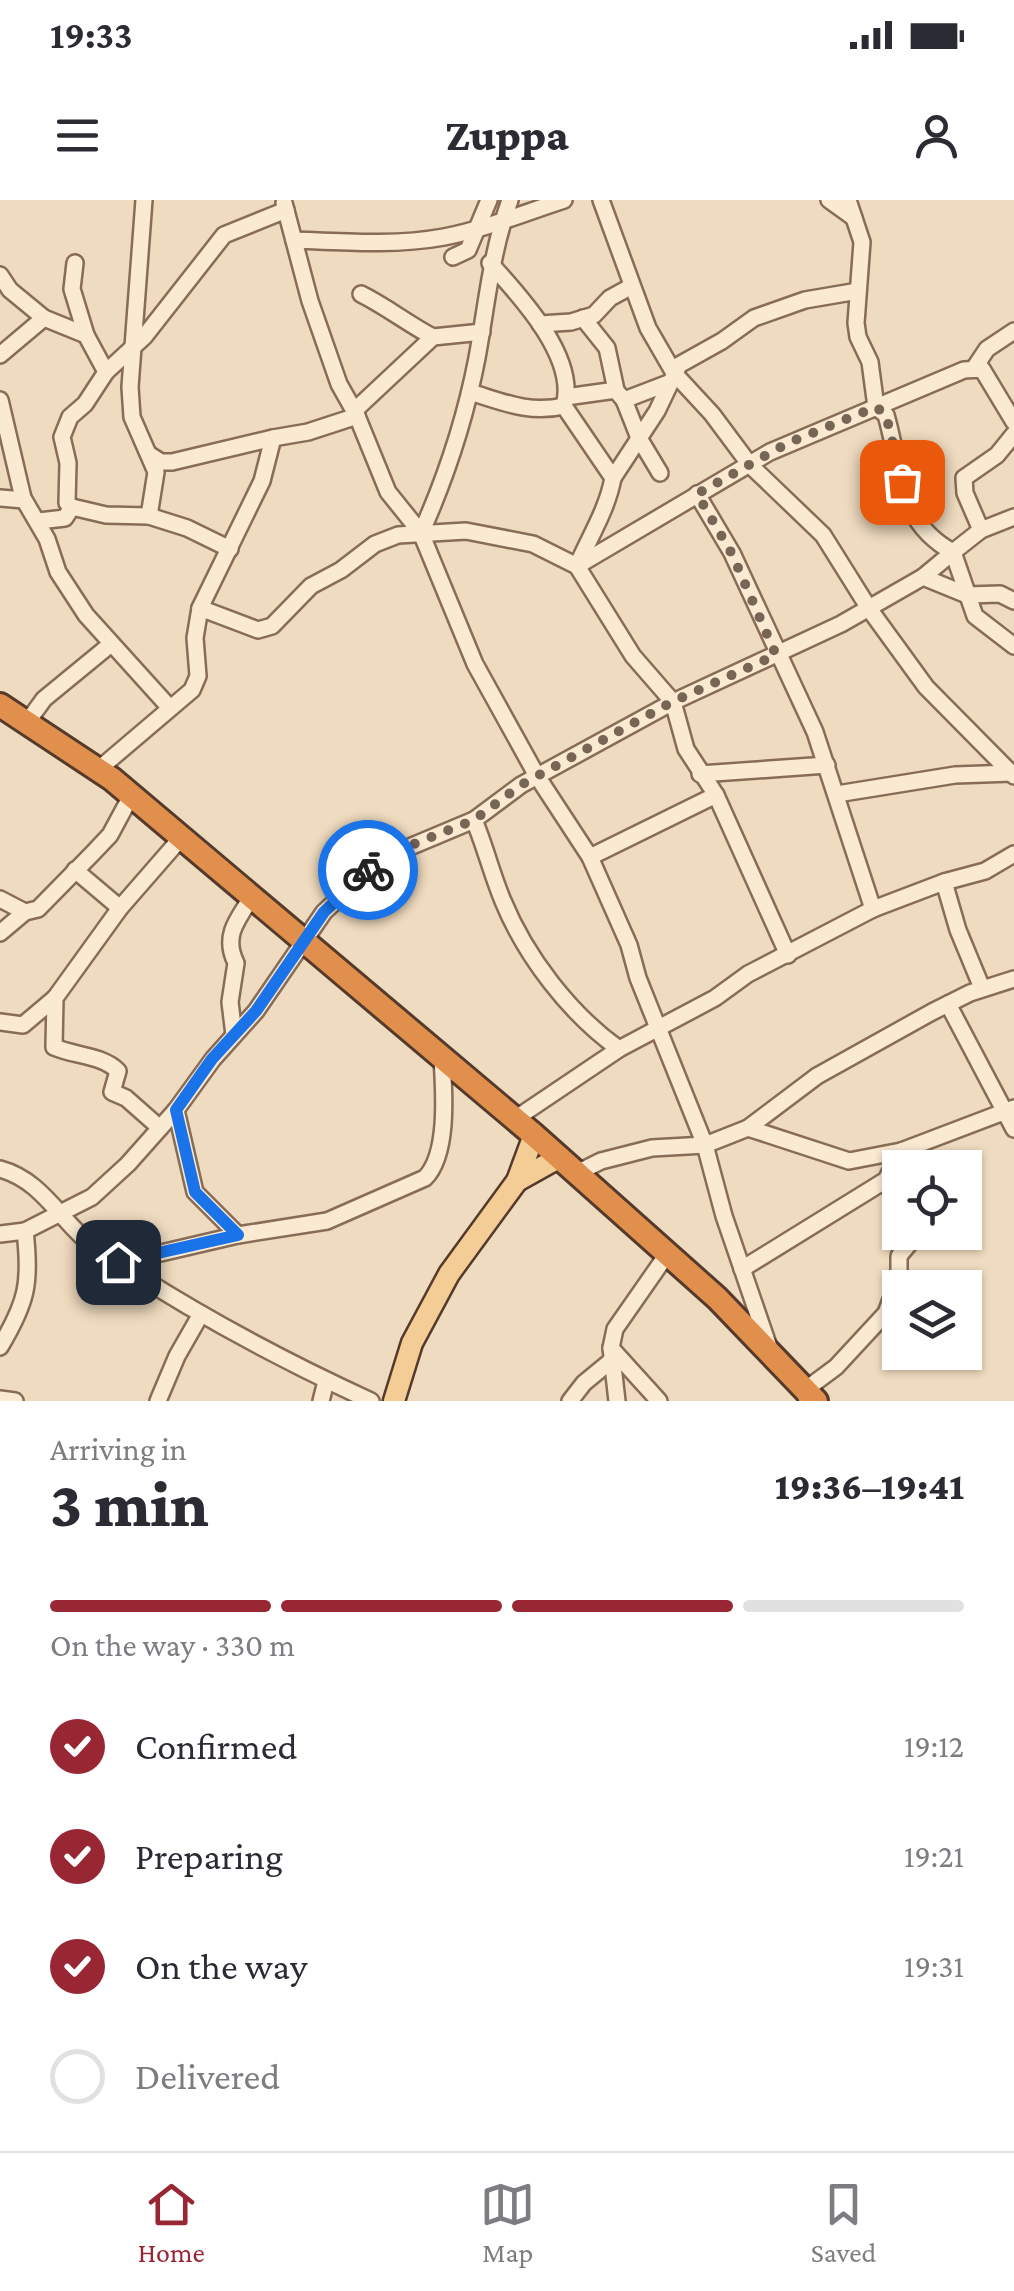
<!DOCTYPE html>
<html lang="en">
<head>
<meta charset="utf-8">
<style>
	:root { --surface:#fff; --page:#f7f7f7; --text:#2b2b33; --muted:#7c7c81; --line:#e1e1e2; --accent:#982633 }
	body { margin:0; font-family:"Crimson Pro",serif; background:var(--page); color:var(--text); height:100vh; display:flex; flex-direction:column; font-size:38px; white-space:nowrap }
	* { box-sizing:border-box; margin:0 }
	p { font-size:32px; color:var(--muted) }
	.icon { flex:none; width:55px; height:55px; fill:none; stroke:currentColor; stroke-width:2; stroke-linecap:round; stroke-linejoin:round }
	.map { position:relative; height:1201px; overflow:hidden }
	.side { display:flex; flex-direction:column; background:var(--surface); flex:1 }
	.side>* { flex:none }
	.tools { position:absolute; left:882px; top:950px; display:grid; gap:20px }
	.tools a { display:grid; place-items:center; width:100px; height:100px; border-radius:0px; background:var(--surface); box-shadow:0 2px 8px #0004; font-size:50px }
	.pin { position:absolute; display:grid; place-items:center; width:85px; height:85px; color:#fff; margin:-42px; border-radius:20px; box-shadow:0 5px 15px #0006 }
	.courier { position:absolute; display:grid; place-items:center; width:100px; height:100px; margin:-50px; border:8px solid #1a73e8; border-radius:50%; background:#fff; color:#222; box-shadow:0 2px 12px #0007 }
	.overview em { font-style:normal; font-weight:800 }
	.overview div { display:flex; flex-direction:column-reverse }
	.overview { display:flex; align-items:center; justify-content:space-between; height:170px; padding:0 50px }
	h1 { font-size:65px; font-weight:800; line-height:75px }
	.bar { display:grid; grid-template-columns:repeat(4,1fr); gap:15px 10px; align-content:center; height:120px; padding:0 50px }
	.bar i { height:12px; border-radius:8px; background:var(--line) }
	.bar .active { background:var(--accent) }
	.bar p { grid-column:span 4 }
	ol { padding:0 50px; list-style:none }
	li { display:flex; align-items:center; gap:30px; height:110px }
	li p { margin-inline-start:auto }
	li .icon { padding:10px; border-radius:50%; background:var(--accent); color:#fff; stroke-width:4 }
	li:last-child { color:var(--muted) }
	li i { width:55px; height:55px; border:5px solid var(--line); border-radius:50% }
	.status { display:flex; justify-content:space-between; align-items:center; height:70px; padding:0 50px; background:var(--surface); direction:ltr }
	.status svg { height:28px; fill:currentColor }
	header { display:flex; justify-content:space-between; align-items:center; height:130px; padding:0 50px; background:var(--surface); font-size:45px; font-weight:800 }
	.dock { display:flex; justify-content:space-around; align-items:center; height:140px; border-top:2px solid var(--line); background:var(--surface); font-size:28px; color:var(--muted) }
	.dock a { display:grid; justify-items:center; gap:5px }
	.dock .active { color:var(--accent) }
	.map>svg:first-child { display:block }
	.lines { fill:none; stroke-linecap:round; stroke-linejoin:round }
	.minor-casing { stroke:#886c57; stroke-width:20 }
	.major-casing { stroke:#553a2c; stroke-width:25 }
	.highway-casing { stroke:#553a2c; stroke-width:28 }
	.minor { stroke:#faead2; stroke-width:15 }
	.major { stroke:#f4cc95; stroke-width:20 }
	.highway { stroke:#e18f4d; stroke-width:22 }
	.done { stroke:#776555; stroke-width:10; stroke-dasharray:0 18 }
	.route { stroke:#1a73e8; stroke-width:12 }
</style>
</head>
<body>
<div class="status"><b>19:33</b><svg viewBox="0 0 49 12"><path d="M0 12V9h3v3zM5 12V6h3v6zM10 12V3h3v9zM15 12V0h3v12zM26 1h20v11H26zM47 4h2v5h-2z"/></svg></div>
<header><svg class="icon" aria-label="menu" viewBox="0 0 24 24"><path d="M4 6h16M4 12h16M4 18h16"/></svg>Zuppa<svg class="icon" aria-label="person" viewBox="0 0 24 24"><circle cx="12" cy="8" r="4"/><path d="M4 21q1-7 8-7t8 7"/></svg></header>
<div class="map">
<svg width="1014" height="1201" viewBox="0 0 1014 1201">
	<rect width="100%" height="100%" fill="#efdbbf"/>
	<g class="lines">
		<defs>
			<g id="minor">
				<path d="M144 0 130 187 132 217 156 272 149 316"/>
				<path d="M510 0C491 53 487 103 477 158 465 220 447 275 421 333L475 464 537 576 590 657 629 745 638 778 705 945 724 1016 769 1147"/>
				<path d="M601 0 648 128 674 173 712 214 750 265 823 335 870 410 926 487 1014 576"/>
				<path d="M829 0 854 18"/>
				<path d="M848 0 862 42 856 123 858 137 870 162 876 207 886 215C902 270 897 322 953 352L923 377"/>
				<path d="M284 3 310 101 339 184 357 216 388 292 421 333"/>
				<path d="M294 40C344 42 395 46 444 37 485 29 524 13 564 0"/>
				<path d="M453 57 468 50 489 0"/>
				<path d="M75 63 72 89 86 135"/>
				<path d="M490 63C520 96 578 158 564 206L613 278C607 310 590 336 577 366"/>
				<path d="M0 75 10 90 44 118 86 135 106 172"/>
				<path d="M361 94C387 107 408 124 433 137"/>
				<path d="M540 124 571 122 594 115 610 98 632 86"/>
				<path d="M0 155 44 118"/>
				<path d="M975 167 987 149 1014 131"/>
				<path d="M470 192C503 202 529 214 564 206"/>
				<path d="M618 193 624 200 671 182"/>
				<path d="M566 197 616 190 607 148 583 118"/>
				<path d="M0 200 23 298 47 339 58 372 86 415 170 508"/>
				<path d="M624 200 639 238 660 273"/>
				<path d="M354 211 433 137 482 132"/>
				<path d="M150 255 161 262H172L273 238"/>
				<path d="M613 278 657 211 679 165 722 141 754 118 805 100 858 91"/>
				<path d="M697 294 732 353 815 532 873 709"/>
				<path d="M0 298 24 300"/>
				<path d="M72 307 67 303 68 263 62 237 70 217 85 204 106 172 144 137 224 35 286 10"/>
				<path d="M72 307 106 315 149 316 187 328 230 349"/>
				<path d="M1014 317 981 330 953 352 975 416 1014 446"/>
				<path d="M39 321 65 318 72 307"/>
				<path d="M981 330 965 293 964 278 997 255 1014 234"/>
				<path d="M577 366 770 252 964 170 982 169 1014 222"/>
				<path d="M200 408 258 430 272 426 311 386 341 370 375 344 398 335 466 331 533 344 577 366 633 456 673 502 686 549 716 595 788 755"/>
				<path d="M28 521 44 499 111 444"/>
				<path d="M99 569 192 490 198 476 195 438 200 408 262 281 273 238 308 232 357 216"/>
				<path d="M700 574 827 565"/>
				<path d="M837 594 955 575 1012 573"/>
				<path d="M474 620C485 646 492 675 503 701 526 757 570 814 619 849"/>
				<path d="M590 657 716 595"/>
				<path d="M75 670 120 708"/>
				<path d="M944 682 958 730 982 788"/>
				<path d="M0 699 25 712"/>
				<path d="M0 733 25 712 38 709 92 654 110 635 131 596"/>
				<path d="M948 804 1014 929"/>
				<path d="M0 822 23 825 55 798"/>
				<path d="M234 835 230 802 236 763C223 737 236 721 252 697"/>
				<path d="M176 910 195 992 238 1035"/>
				<path d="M515 919 619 849 715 798 748 774 873 709 944 682 985 671 1014 654"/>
				<path d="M160 928 126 898 112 892 118 871C102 855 75 856 54 847L55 798 120 708 181 638"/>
				<path d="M748 928 849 961 901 951 1014 908"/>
				<path d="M0 969C45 981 62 1026 100 1051 185 1108 277 1158 371 1201"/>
				<path d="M577 973 601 961 652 948 705 945 748 928 817 876 932 812 970 793 1014 779"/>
				<path d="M0 1034 25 1031"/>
				<path d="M118 1063 238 1035 327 1021 425 978C449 954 444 891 442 858"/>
				<path d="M742 1069 886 980 901 951"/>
				<path d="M0 1147C27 1102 31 1083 25 1031L92 997 128 964 176 910 213 859 256 811 324 712 381 659 474 620 521 585 673 502 841 424 923 377 967 395 1000 394 1014 401"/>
				<path d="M611 1148 659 1201"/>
				<path d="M806 1197 805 1190 836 1167 886 1113 899 1078V1056L919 1032"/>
				<path d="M0 1199 15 1201"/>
				<path d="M158 1201 177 1156 201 1114"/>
				<path d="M321 1201 326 1181"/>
				<path d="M570 1201 584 1183 612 1160"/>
				<path d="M617 1201 611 1148 615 1129 668 1053"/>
			</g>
			<g id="major">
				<path d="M517 981 560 957"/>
				<path d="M394 1201 412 1143 449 1074 517 981 534 935"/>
			</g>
			<path id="highway" d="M0 505 112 579 534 935 717 1098 816 1201"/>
		</defs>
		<!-- minor casing -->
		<use href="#minor" class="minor-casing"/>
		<!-- major casing -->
		<use href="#major" class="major-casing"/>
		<!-- highway casing -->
		<use href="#highway" class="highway-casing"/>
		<!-- minor -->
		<use href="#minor" class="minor"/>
		<!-- major -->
		<use href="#major" class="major"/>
		<!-- highway -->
		<use href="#highway" class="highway"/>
	</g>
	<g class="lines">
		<!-- done -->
		<path class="done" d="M368 670 394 652 474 620 521 585 672 502 776 455 732 354 697 294 788 243 876 207 886 215 902 282"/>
		<!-- route -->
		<path class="route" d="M118 1062 238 1035 195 992 176 910 212 859 256 811 324 712 368 670"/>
	</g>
</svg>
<div class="tools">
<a><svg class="icon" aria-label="locate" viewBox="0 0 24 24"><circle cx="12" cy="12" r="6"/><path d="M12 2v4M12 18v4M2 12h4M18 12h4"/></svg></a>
<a><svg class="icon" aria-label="layers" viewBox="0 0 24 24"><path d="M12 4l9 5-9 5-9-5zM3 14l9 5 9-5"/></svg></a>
</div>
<div class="pin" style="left:902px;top:282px;background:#ea580c"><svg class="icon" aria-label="bag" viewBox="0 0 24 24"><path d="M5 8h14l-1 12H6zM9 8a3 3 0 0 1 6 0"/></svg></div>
<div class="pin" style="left:118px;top:1062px;background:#1f2937"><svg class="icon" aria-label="home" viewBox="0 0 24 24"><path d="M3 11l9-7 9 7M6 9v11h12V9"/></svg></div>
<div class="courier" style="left:368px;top:670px"><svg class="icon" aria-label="bike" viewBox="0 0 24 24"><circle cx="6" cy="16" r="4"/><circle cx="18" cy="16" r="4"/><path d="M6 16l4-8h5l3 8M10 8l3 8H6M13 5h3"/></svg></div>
</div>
<section class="side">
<div class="overview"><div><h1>3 min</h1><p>Arriving in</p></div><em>19:36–19:41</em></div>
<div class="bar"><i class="active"></i><i class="active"></i><i class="active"></i><i></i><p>On the way · 330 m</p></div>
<ol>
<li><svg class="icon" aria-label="check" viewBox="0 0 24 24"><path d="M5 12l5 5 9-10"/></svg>Confirmed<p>19:12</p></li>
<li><svg class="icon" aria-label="check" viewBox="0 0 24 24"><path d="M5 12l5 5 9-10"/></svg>Preparing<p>19:21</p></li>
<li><svg class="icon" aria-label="check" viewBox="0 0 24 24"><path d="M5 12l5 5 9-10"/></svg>On the way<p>19:31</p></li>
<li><i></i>Delivered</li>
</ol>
</section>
<nav class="dock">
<a class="active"><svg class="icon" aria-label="home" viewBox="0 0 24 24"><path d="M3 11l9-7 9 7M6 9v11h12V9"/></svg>Home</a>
<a><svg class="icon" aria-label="map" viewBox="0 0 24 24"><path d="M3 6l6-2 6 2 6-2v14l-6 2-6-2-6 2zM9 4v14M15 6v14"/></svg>Map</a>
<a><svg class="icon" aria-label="saved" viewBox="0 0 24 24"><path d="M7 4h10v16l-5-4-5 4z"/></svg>Saved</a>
</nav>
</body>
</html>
